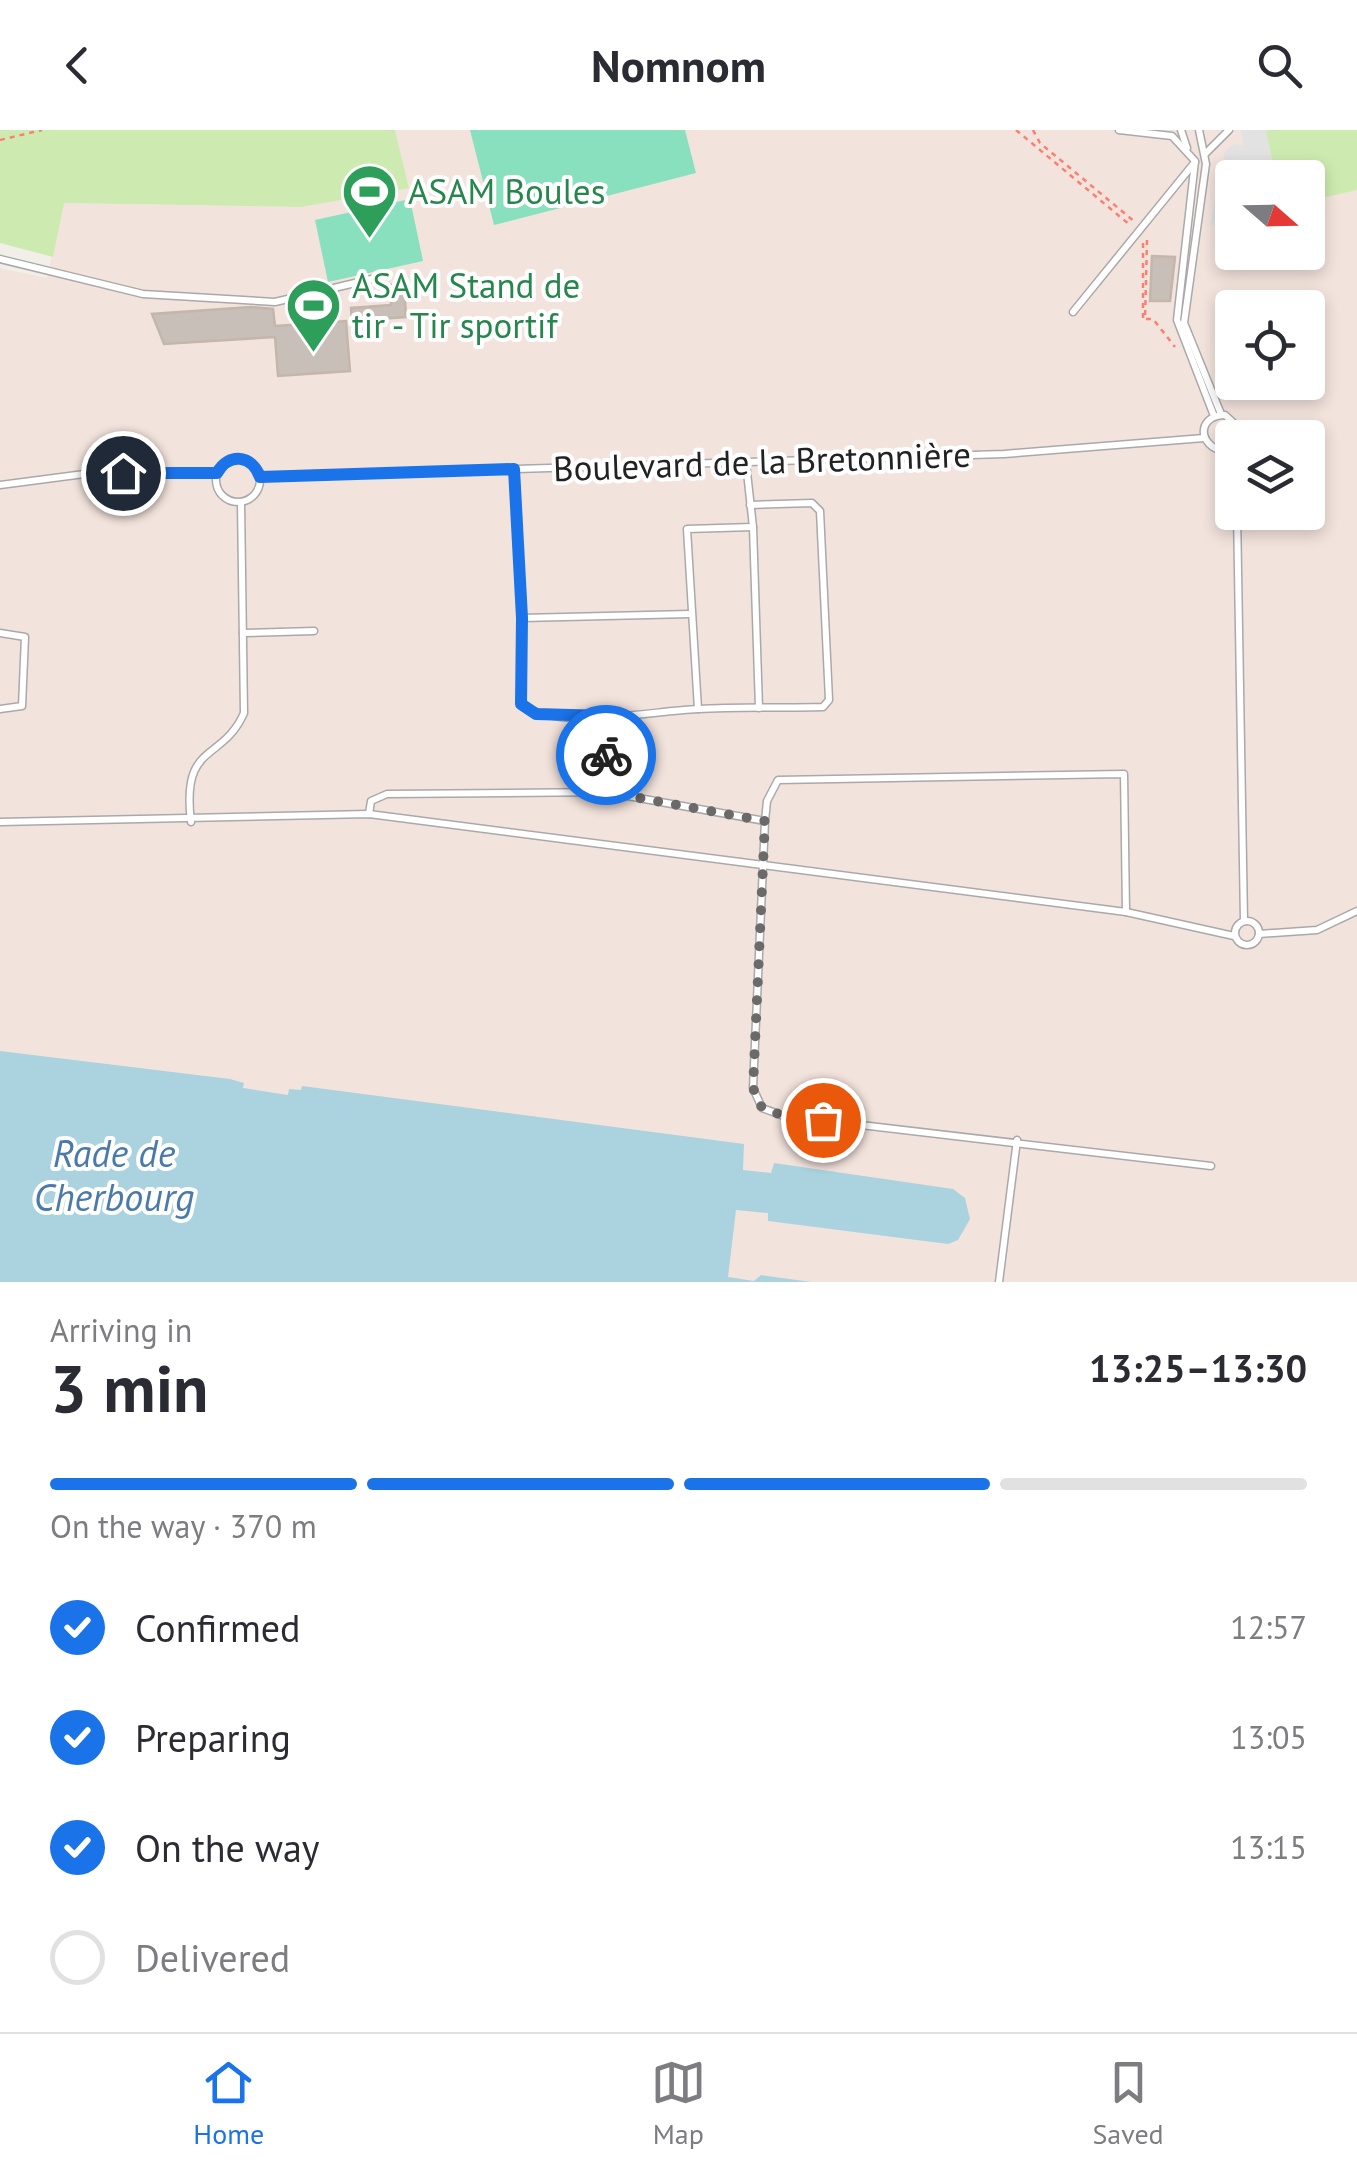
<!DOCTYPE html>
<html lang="en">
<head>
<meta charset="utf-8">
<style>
	:root { --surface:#fff; --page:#f7f7f7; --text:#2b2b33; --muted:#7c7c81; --line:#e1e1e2; --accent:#1a73e8 }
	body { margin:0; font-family:"PT Sans",sans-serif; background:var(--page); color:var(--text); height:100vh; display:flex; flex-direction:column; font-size:38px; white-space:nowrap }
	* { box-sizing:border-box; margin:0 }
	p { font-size:32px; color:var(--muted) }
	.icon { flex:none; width:55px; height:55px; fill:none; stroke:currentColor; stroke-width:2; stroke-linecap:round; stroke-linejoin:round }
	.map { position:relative; height:1152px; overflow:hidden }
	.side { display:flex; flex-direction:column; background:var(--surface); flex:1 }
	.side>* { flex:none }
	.needle { width:65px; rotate:110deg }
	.buttons { position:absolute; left:1215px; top:30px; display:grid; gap:20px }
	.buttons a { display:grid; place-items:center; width:110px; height:110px; border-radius:10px; background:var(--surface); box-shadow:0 5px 15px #0003; font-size:50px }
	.pin { position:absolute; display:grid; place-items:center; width:85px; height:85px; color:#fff; margin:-42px; border:5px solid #fff; border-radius:50%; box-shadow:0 2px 10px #0007 }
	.courier { position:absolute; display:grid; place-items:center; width:100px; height:100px; margin:-50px; border:8px solid #1a73e8; border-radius:50%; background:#fff; color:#222; box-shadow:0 2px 12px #0007 }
	.head em { font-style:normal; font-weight:800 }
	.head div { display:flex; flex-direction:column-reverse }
	.head { display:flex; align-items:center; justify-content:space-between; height:170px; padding:0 50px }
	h1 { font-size:65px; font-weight:800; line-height:75px }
	.bar { display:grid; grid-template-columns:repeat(4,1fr); gap:15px 10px; align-content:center; height:120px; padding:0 50px }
	.bar i { height:12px; border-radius:8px; background:var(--line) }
	.bar .current { background:var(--accent) }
	.bar p { grid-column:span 4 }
	ol { padding:0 50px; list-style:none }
	li { display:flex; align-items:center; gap:30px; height:110px }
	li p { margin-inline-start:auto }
	li .icon { padding:10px; border-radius:50%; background:var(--accent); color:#fff; stroke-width:4 }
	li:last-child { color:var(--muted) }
	li i { width:55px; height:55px; border:5px solid var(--line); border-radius:50% }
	header { display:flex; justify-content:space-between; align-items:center; height:130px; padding:0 50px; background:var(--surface); font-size:45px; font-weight:800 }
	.dock { display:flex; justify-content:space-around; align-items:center; height:140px; border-top:2px solid var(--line); background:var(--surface); font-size:28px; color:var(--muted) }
	.dock a { display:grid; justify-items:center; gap:5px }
	.dock .current { color:var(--accent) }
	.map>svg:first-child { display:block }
	.military { fill:#f3e3dd; fill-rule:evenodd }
	.grass { fill:#cdebb0 }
	.pitch { fill:#88e0be }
	.parking { fill:#e2e2e2 }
	.water { fill:#aad3df }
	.building { fill:#c7bfb8; stroke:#c4b6ab; stroke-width:2.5 }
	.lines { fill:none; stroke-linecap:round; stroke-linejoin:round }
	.service-casing { stroke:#a9a9a9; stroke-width:9 }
	.path { stroke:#fa8072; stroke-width:2.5; stroke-dasharray:5 5; stroke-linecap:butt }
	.service { stroke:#fff; stroke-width:6 }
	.done { stroke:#6b6a68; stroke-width:10; stroke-dasharray:0 18 }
	.route { stroke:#1a73e8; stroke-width:12 }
	.labels { text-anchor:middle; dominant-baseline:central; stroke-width:8; stroke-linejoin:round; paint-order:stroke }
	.leisure-label { font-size:35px; fill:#27864d; stroke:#fff; text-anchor:start }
	.street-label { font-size:35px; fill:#222; stroke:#fff }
	.water-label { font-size:38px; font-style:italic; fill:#4a7aab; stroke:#fff }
</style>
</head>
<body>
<header><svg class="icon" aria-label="back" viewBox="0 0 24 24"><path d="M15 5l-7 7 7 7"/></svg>Nomnom<svg class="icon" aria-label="search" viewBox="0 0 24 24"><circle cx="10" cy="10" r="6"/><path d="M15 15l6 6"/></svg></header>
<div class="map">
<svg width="1357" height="1152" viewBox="0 0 1357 1152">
	<rect width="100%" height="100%" fill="#f2efe9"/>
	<!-- military -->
	<path class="military" d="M395 0H1266L1357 14V1152H0V138L47 148 63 73 301 77 409 57ZM1232 48H1308V122H1232ZM1232 178H1308V252H1232ZM1232 308H1308V382H1232Z"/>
	<!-- grass -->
	<g class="grass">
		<path d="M0 0H395L409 58 301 77 64 73 53 127 0 113Z"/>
		<path d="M1266 0H1357V60L1308 71V48L1273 47Z"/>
	</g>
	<!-- pitch -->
	<g class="pitch">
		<path d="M470 0H685L696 43 494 95Z"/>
		<path d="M410 69 423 131 328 152 315 90Z"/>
	</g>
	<!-- parking -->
	<path class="parking" d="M1241 0H1266L1275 43 1269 47 1232 48V78L1210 96 1225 21 1234 14 1243 15Z"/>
	<!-- water -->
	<path class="water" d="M0 921 230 949 244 953 243 958 288 965 289 959 301 960 302 956 744 1014 743 1040 771 1043 774 1033 953 1059 965 1068 970 1089 958 1110 948 1114 768 1091V1083L736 1080 728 1147 754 1151 761 1145 811 1152H0Z"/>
	<!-- building -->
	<g class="building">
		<path d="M1152 126 1175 127 1170 171H1150Z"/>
		<path d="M404 154 406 187 352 191 351 178 391 175 390 155Z"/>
		<path d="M251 177 273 179 275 196 346 191 350 241 278 246 275 207 164 214 152 184Z"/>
	</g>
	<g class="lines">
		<defs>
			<g id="service">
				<path d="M1119 0 1172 6 1195 31 1177 190 1214 286"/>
				<path d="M1181 0 1187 18"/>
				<path d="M1199 0 1206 34 1184 193 1221 284"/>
				<path d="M1205 24 1229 0"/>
				<path d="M0 129 143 164 275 172 376 148"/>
				<path d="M1073 182 1195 32"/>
				<path d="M1232 315 1219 320C1196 311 1200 285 1225 285L1237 296V308"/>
				<path d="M1227 318 1232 340"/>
				<circle cx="238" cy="350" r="22"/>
				<path d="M746 333 753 397 759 578"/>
				<path d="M514 339 522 488 521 575C561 601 650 581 698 579 739 577 781 578 823 577L829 570 820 381 812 373 750 375"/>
				<path d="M260 347 1004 324 1204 308"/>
				<path d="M0 355 92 343H217"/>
				<path d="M1237 382 1244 791"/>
				<path d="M522 488 690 484"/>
				<path d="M0 503 25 507 22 576 0 579"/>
				<path d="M243 503 314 501"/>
				<path d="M698 579 687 399 753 397"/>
				<path d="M606 662V586"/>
				<path d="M369 684 371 671 387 664 606 662 765 691"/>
				<path d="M0 692 369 684 1126 782 1234 806"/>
				<path d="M191 692C181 611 222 633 244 583L241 373"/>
				<path d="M1126 782 1124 644 778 650 767 671 765 691 753 958 762 978 784 986 1211 1036"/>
				<circle cx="1247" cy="803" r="12"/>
				<path d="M1259 804 1317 800 1357 781"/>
				<path d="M999 1152 1017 1010"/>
			</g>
		</defs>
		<!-- service casing -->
		<use href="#service" class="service-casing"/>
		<!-- path -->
		<g class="path">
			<path d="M1016 0 1130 95"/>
			<path d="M1033 0 1040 13 1135 92"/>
			<path d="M0 10 42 0"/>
			<path d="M1147 110 1145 189H1153L1175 217"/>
			<path d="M1143 113V188"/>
		</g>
		<!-- service -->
		<use href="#service" class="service"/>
	</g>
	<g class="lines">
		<!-- done -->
		<path class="done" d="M606 625V662L765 691 753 958 762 978 784 986 823 990"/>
		<!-- route -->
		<path class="route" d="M123 343H217C229 322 252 325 260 347L514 339 522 488 521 574 536 584 606 586V625"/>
	</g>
	<!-- icons -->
	<defs>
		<symbol id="stadium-pin" viewBox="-11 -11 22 30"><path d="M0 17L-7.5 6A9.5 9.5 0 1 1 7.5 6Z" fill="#2e9e5b" stroke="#fff"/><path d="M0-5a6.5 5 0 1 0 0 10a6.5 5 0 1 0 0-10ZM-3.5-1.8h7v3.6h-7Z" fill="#fff"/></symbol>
	</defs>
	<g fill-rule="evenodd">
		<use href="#stadium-pin" x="338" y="30" width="63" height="86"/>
		<use href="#stadium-pin" x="282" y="144" width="63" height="86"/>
	</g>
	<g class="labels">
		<!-- leisure labels -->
		<g class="leisure-label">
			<text x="408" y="61">ASAM Boules</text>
			<text x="352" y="155">ASAM Stand de<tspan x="352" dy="40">tir - Tir sportif</tspan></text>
		</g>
		<!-- street labels -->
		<g class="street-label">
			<text transform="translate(762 331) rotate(-2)">Boulevard de la Bretonnière</text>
		</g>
		<!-- water labels -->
		<g class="water-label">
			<text x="114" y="1022">Rade de<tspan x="114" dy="44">Cherbourg</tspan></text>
		</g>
	</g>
</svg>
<div class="buttons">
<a><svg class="needle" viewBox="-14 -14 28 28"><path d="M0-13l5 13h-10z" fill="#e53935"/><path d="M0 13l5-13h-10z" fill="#7c7c81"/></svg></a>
<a><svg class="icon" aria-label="locate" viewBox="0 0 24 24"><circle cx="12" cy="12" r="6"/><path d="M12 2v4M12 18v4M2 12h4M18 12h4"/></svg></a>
<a><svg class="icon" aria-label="layers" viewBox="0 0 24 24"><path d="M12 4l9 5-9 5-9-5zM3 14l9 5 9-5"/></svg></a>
</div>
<div class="pin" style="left:823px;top:990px;background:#ea580c"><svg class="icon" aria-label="bag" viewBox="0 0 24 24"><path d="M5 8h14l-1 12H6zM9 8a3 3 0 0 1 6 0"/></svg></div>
<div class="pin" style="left:123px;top:343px;background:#1f2937"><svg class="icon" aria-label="home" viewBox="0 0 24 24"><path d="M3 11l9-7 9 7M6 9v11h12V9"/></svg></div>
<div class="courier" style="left:606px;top:625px"><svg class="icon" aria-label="bike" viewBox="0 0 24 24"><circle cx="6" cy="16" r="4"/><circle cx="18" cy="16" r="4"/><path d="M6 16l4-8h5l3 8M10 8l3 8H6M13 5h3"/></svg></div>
</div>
<section class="side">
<div class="head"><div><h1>3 min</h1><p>Arriving in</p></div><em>13:25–13:30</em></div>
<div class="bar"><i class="current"></i><i class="current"></i><i class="current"></i><i></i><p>On the way · 370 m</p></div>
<ol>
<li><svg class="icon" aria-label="check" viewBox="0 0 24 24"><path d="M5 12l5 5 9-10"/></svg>Confirmed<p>12:57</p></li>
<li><svg class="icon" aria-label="check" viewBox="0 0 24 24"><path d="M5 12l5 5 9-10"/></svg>Preparing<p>13:05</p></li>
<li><svg class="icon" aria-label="check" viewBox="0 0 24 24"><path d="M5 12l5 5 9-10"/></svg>On the way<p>13:15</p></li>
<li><i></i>Delivered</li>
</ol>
</section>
<nav class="dock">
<a class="current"><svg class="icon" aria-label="home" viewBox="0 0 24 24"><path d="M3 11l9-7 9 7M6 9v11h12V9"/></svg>Home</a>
<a><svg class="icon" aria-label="map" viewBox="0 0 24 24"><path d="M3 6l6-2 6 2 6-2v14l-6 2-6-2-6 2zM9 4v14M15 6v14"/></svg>Map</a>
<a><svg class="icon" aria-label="saved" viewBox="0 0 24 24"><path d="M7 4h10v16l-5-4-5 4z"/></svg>Saved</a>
</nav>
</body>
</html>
